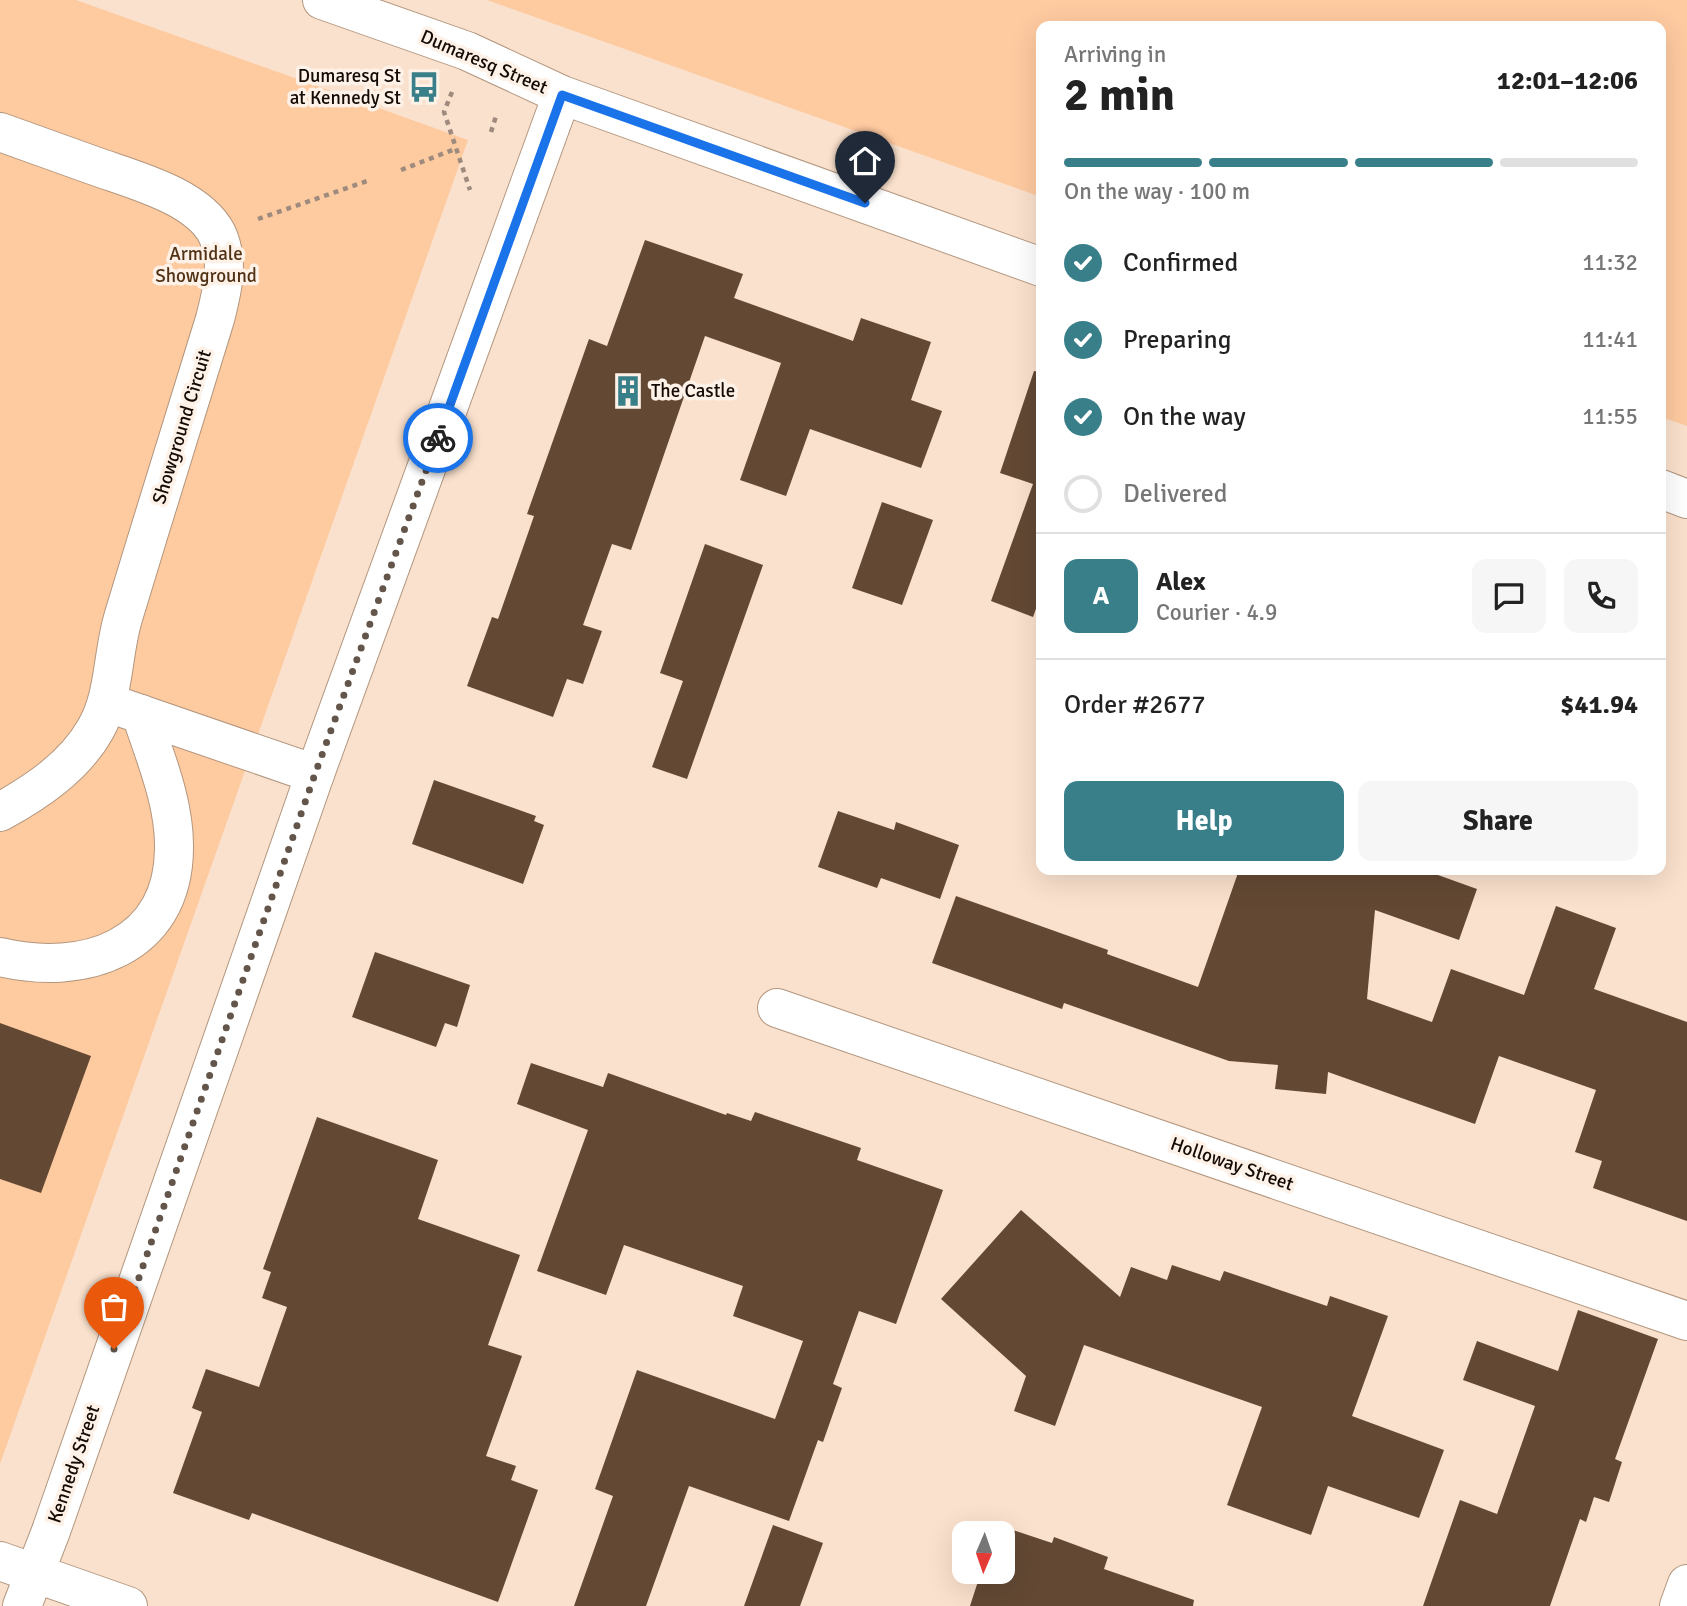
<!DOCTYPE html>
<html lang="en">
<head>
<meta charset="utf-8">
<style>
	:root { --surface:#fff; --page:#f6f6f6; --text:#222; --muted:#767676; --line:#e0e0e0; --accent:#387f8a }
	body { margin:0; font-family:Signika,sans-serif; background:var(--page); color:var(--text); height:100vh; display:flex; flex-direction:column; font-size:26px; white-space:nowrap }
	* { box-sizing:border-box; margin:0 }
	p { font-size:23px; color:var(--muted) }
	.icon { flex:none; width:38px; height:38px; fill:none; stroke:currentColor; stroke-width:2; stroke-linecap:round; stroke-linejoin:round }
	.map { position:relative; flex:1; overflow:hidden }
	.drawer { position:absolute; left:1036px; top:21px; width:630px; height:854px; display:flex; flex-direction:column; background:var(--surface); border-radius:14px; box-shadow:0 7px 28px #0002 }
	.drawer>* { flex:none }
	.needle { width:46px; rotate:182deg }
	.tools { position:absolute; left:952px; top:1521px; display:grid; gap:14px }
	.tools a { display:grid; place-items:center; width:63px; height:63px; border-radius:14px; background:var(--surface); box-shadow:0 7px 28px #0002; font-size:35px }
	.pin { position:absolute; display:grid; place-items:center; width:60px; height:60px; color:#fff; margin:-72px -30px; border-radius:50% 50% 50% 0; rotate:-45deg; box-shadow:0 0 7px #0007 }
	.pin .icon { rotate:45deg }
	.courier { position:absolute; display:grid; place-items:center; width:70px; height:70px; margin:-35px; border:5px solid #1a73e8; border-radius:50%; background:#fff; color:#222; box-shadow:0 2px 9px #0007 }
	.overview em { font-style:normal; font-weight:700 }
	.overview div { display:flex; flex-direction:column-reverse }
	.overview { display:flex; align-items:center; justify-content:space-between; height:119px; padding:0 28px }
	h1 { font-size:46px; font-weight:700; line-height:52px }
	.bar { display:grid; grid-template-columns:repeat(4,1fr); gap:10px 7px; align-content:center; height:84px; padding:0 28px }
	.bar i { height:9px; border-radius:5px; background:var(--line) }
	.bar .current { background:var(--accent) }
	.bar p { grid-column:span 4 }
	.line { display:flex; align-items:center; gap:18px; padding:0 28px; border-top:2px solid var(--line) }
	.line div { flex:1 }
	.round { display:grid; place-items:center; flex:none; width:74px; height:74px; border-radius:14px; background:var(--page) }
	ol { padding:0 28px; list-style:none }
	li { display:flex; align-items:center; gap:21px; height:77px }
	li p { margin-inline-start:auto }
	li .icon { padding:7px; border-radius:50%; background:var(--accent); color:#fff; stroke-width:4 }
	li:last-child { color:var(--muted) }
	li i { width:38px; height:38px; border:4px solid var(--line); border-radius:50% }
	.cta { display:flex; gap:14px; margin-top:auto; padding:14px 28px }
	.cta a { flex:1; height:80px; border-radius:14px; background:var(--accent); color:#fff; font-size:28px; font-weight:700; line-height:80px; text-align:center }
	.cta a+a { background:var(--page); color:var(--text) }
	.map>svg:first-child { display:block }
	.green { fill:#fecaa0 }
	.building { fill:#634934 }
	.lines { fill:none; stroke-linecap:round; stroke-linejoin:round }
	.minor-casing { stroke:#b3967e; stroke-width:40 }
	.path { stroke:#9e8b7d; stroke-width:4.5; stroke-dasharray:5 5; stroke-linecap:butt }
	.minor { stroke:#fff; stroke-width:38 }
	.done { stroke:#64554a; stroke-width:7; stroke-dasharray:0 12.6 }
	.route { stroke:#1a73e8; stroke-width:9 }
	.labels { text-anchor:middle; dominant-baseline:central; stroke-width:7; stroke-linejoin:round; paint-order:stroke }
	.street-label { font-size:19px; fill:#140a04; stroke:#fef1e7 }
	.poi-label { font-size:19px; fill:#140a04; stroke:#fef1e7; text-anchor:end }
	.park-label { font-size:19px; fill:#513216; stroke:#fef1e7 }
</style>
</head>
<body>
<div class="map">
<svg width="1687" height="1606" viewBox="0 0 1687 1606">
	<rect width="100%" height="100%" fill="#fae1cd"/>
	<!-- green -->
	<g class="green">
		<path d="M0 0H76L468 140 0 1464Z"/>
		<path d="M487 0H1687V426L1661 417V26H1041V197Z"/>
	</g>
	<!-- building -->
	<g class="building">
		<path d="M645 240 743 274 734 298 853 341 861 318 931 342 911 400 942 411 921 468 810 429 786 496 740 480 781 363 705 336 631 550 612 544 583 625 602 631 583 684 567 679 553 717 467 686 492 617 498 619 534 516 527 514 589 339 607 346Z"/>
		<path d="M1034 371 1041 372V595L1033 617 991 601 1033 484 1000 473Z"/>
		<path d="M882 502 933 520 902 605 852 588Z"/>
		<path d="M705 544 763 565 687 779 652 767 683 681 660 673Z"/>
		<path d="M434 780 536 816 534 821 544 825 523 884 412 844Z"/>
		<path d="M838 811 894 830 896 822 959 845 940 899 881 878 877 888 818 867Z"/>
		<path d="M1239 870H1424L1477 889 1459 940 1375 910 1367 999 1432 1022 1451 969 1524 995 1556 906 1616 928 1594 989 1687 1022V1221L1593 1188 1602 1161 1575 1152 1596 1090 1499 1056 1475 1124 1328 1072 1326 1094 1275 1089 1278 1065 1229 1061 1064 1003 1062 1009 932 963 956 896 1108 950 1107 954 1198 987Z"/>
		<path d="M375 952 470 985 457 1027 445 1023 436 1047 352 1017Z"/>
		<path d="M0 1023 91 1056 41 1193 0 1179Z"/>
		<path d="M531 1063 603 1087 608 1073 726 1115 727 1113 751 1121 755 1112 861 1148 857 1160 943 1190 896 1324 859 1311 833 1384 842 1388 823 1442 818 1440 789 1521 689 1486 646 1606H574L613 1496 595 1489 637 1370 775 1419 803 1341 733 1316 743 1286 624 1245 606 1295 537 1271 588 1130 517 1104Z"/>
		<path d="M317 1117 438 1160 418 1219 520 1255 488 1345 522 1356 486 1456 516 1466 511 1480 538 1490 498 1602 252 1513 249 1520 173 1493 202 1412 192 1408 206 1369 259 1387 287 1307 262 1298 271 1272 263 1269Z"/>
		<path d="M1021 1210 1120 1297 1131 1267 1167 1280 1172 1265 1220 1281 1224 1271 1327 1306 1330 1296 1388 1316 1352 1416 1444 1450 1419 1518 1328 1486 1311 1535 1227 1505 1262 1407 1084 1345 1055 1426 1014 1411 1026 1376 941 1299Z"/>
		<path d="M1578 1310 1658 1339 1615 1459 1622 1462 1609 1502 1594 1497 1586 1522 1580 1519 1550 1606H1423L1460 1500 1497 1514 1535 1406 1463 1380 1477 1341 1558 1371Z"/>
		<path d="M773 1525 823 1543 800 1606H744Z"/>
		<path d="M998 1525 1052 1543 1054 1537 1108 1557 1104 1569 1194 1600 1193 1606H970L981 1572H1003V1533H995Z"/>
	</g>
	<g class="lines">
		<defs>
			<g id="minor">
				<path d="M322 0 467 51 562 95 1041 267"/>
				<path d="M0 132C31 143 61 154 92 165 130 179 197 195 217 234 230 261 222 292 215 319 185 418 153 518 123 618 112 655 115 696 95 730 74 767 36 792 0 812"/>
				<path d="M1661 489 1687 499"/>
				<path d="M123 708 315 774"/>
				<path d="M0 957C84 977 173 948 174 849 175 803 155 757 141 714"/>
				<path d="M777 1008 1687 1321"/>
				<path d="M0 1561 128 1606"/>
				<path d="M22 1606 51 1531 315 774 562 95"/>
				<path d="M1679 1606 1687 1584"/>
			</g>
		</defs>
		<!-- minor casing -->
		<use href="#minor" class="minor-casing"/>
		<!-- path -->
		<g class="path">
			<path d="M452 92 444 112 470 190"/>
			<path d="M491 132 497 113"/>
			<path d="M401 170 455 149"/>
			<path d="M258 219 370 180"/>
		</g>
		<!-- minor -->
		<use href="#minor" class="minor"/>
	</g>
	<g class="lines">
		<!-- done -->
		<path class="done" d="M114 1349 315 774 438 438"/>
		<!-- route -->
		<path class="route" d="M438 438 562 95 865 203"/>
	</g>
	<!-- icons -->
	<defs>
		<symbol id="bus-bare" viewBox="-9 -9 18 18"><path d="M-5-6H5V4H4V6H2V4H-2V6H-4V4H-5ZM-3.5-4V0h7V-4ZM-3.5 1.2v1.5H-2V1.2ZM2 1.2v1.5H3.5V1.2Z" fill="#387f8a" stroke="#fef1e7" stroke-width="2.5" paint-order="stroke"/></symbol>
		<symbol id="building-bare" viewBox="-9 -9 18 18"><path d="M-4-6H4V6H1V3H-1V6H-4ZM-2.5-4.3h1.7v1.8h-1.7ZM.8-4.3h1.7v1.8H.8ZM-2.5-1h1.7V.8h-1.7ZM.8-1h1.7V.8H.8Z" fill="#387f8a" stroke="#fef1e7" stroke-width="2.5" paint-order="stroke"/></symbol>
	</defs>
	<g fill-rule="evenodd">
		<use href="#bus-bare" x="402" y="65" width="44" height="44"/>
		<use href="#building-bare" x="606" y="369" width="44" height="44"/>
	</g>
	<g class="labels">
		<!-- street labels -->
		<g class="street-label">
			<text transform="translate(484 62) rotate(23)">Dumaresq Street</text>
			<text transform="translate(182 427) rotate(-73)">Showground Circuit</text>
			<text transform="translate(1232 1164) rotate(19)">Holloway Street</text>
			<text transform="translate(74 1464) rotate(-71)">Kennedy Street</text>
		</g>
		<!-- poi labels -->
		<g class="poi-label">
			<text x="401" y="76">Dumaresq St<tspan x="401" dy="22">at Kennedy St</tspan></text>
			<text x="651" y="391" text-anchor="start">The Castle</text>
		</g>
		<!-- park labels -->
		<g class="park-label">
			<text x="206" y="254">Armidale<tspan x="206" dy="22">Showground</tspan></text>
		</g>
	</g>
</svg>
<div class="tools">
<a><svg class="needle" viewBox="-14 -14 28 28"><path d="M0-13l5 13h-10z" fill="#e53935"/><path d="M0 13l5-13h-10z" fill="#767676"/></svg></a>
</div>
<div class="pin" style="left:114px;top:1349px;background:#ea580c"><svg class="icon" aria-label="bag" viewBox="0 0 24 24"><path d="M5 8h14l-1 12H6zM9 8a3 3 0 0 1 6 0"/></svg></div>
<div class="pin" style="left:865px;top:203px;background:#1f2937"><svg class="icon" aria-label="home" viewBox="0 0 24 24"><path d="M3 11l9-7 9 7M6 9v11h12V9"/></svg></div>
<div class="courier" style="left:438px;top:438px"><svg class="icon" aria-label="bike" viewBox="0 0 24 24"><circle cx="6" cy="16" r="4"/><circle cx="18" cy="16" r="4"/><path d="M6 16l4-8h5l3 8M10 8l3 8H6M13 5h3"/></svg></div>
<section class="drawer">
<div class="overview"><div><h1>2 min</h1><p>Arriving in</p></div><em>12:01–12:06</em></div>
<div class="bar"><i class="current"></i><i class="current"></i><i class="current"></i><i></i><p>On the way · 100 m</p></div>
<ol>
<li><svg class="icon" aria-label="check" viewBox="0 0 24 24"><path d="M5 12l5 5 9-10"/></svg>Confirmed<p>11:32</p></li>
<li><svg class="icon" aria-label="check" viewBox="0 0 24 24"><path d="M5 12l5 5 9-10"/></svg>Preparing<p>11:41</p></li>
<li><svg class="icon" aria-label="check" viewBox="0 0 24 24"><path d="M5 12l5 5 9-10"/></svg>On the way<p>11:55</p></li>
<li><i></i>Delivered</li>
</ol>
<div class="line" style="height:126px"><b class="round" style="background:var(--accent);color:#fff">A</b><div><b>Alex</b><p>Courier · 4.9</p></div><a class="round"><svg class="icon" aria-label="chat" viewBox="0 0 24 24"><path d="M4 5h16v11H9l-5 4z"/></svg></a><a class="round"><svg class="icon" aria-label="phone" viewBox="0 0 24 24"><path d="M5 4h4l2 5-3 2q2 4 5 5l2-3 5 2v4C11 20 4 13 5 4z"/></svg></a></div>
<div class="line" style="height:91px"><div>Order #2677</div><b>$41.94</b></div>
<div class="cta"><a>Help</a><a>Share</a></div>
</section>
</div>
</body>
</html>
